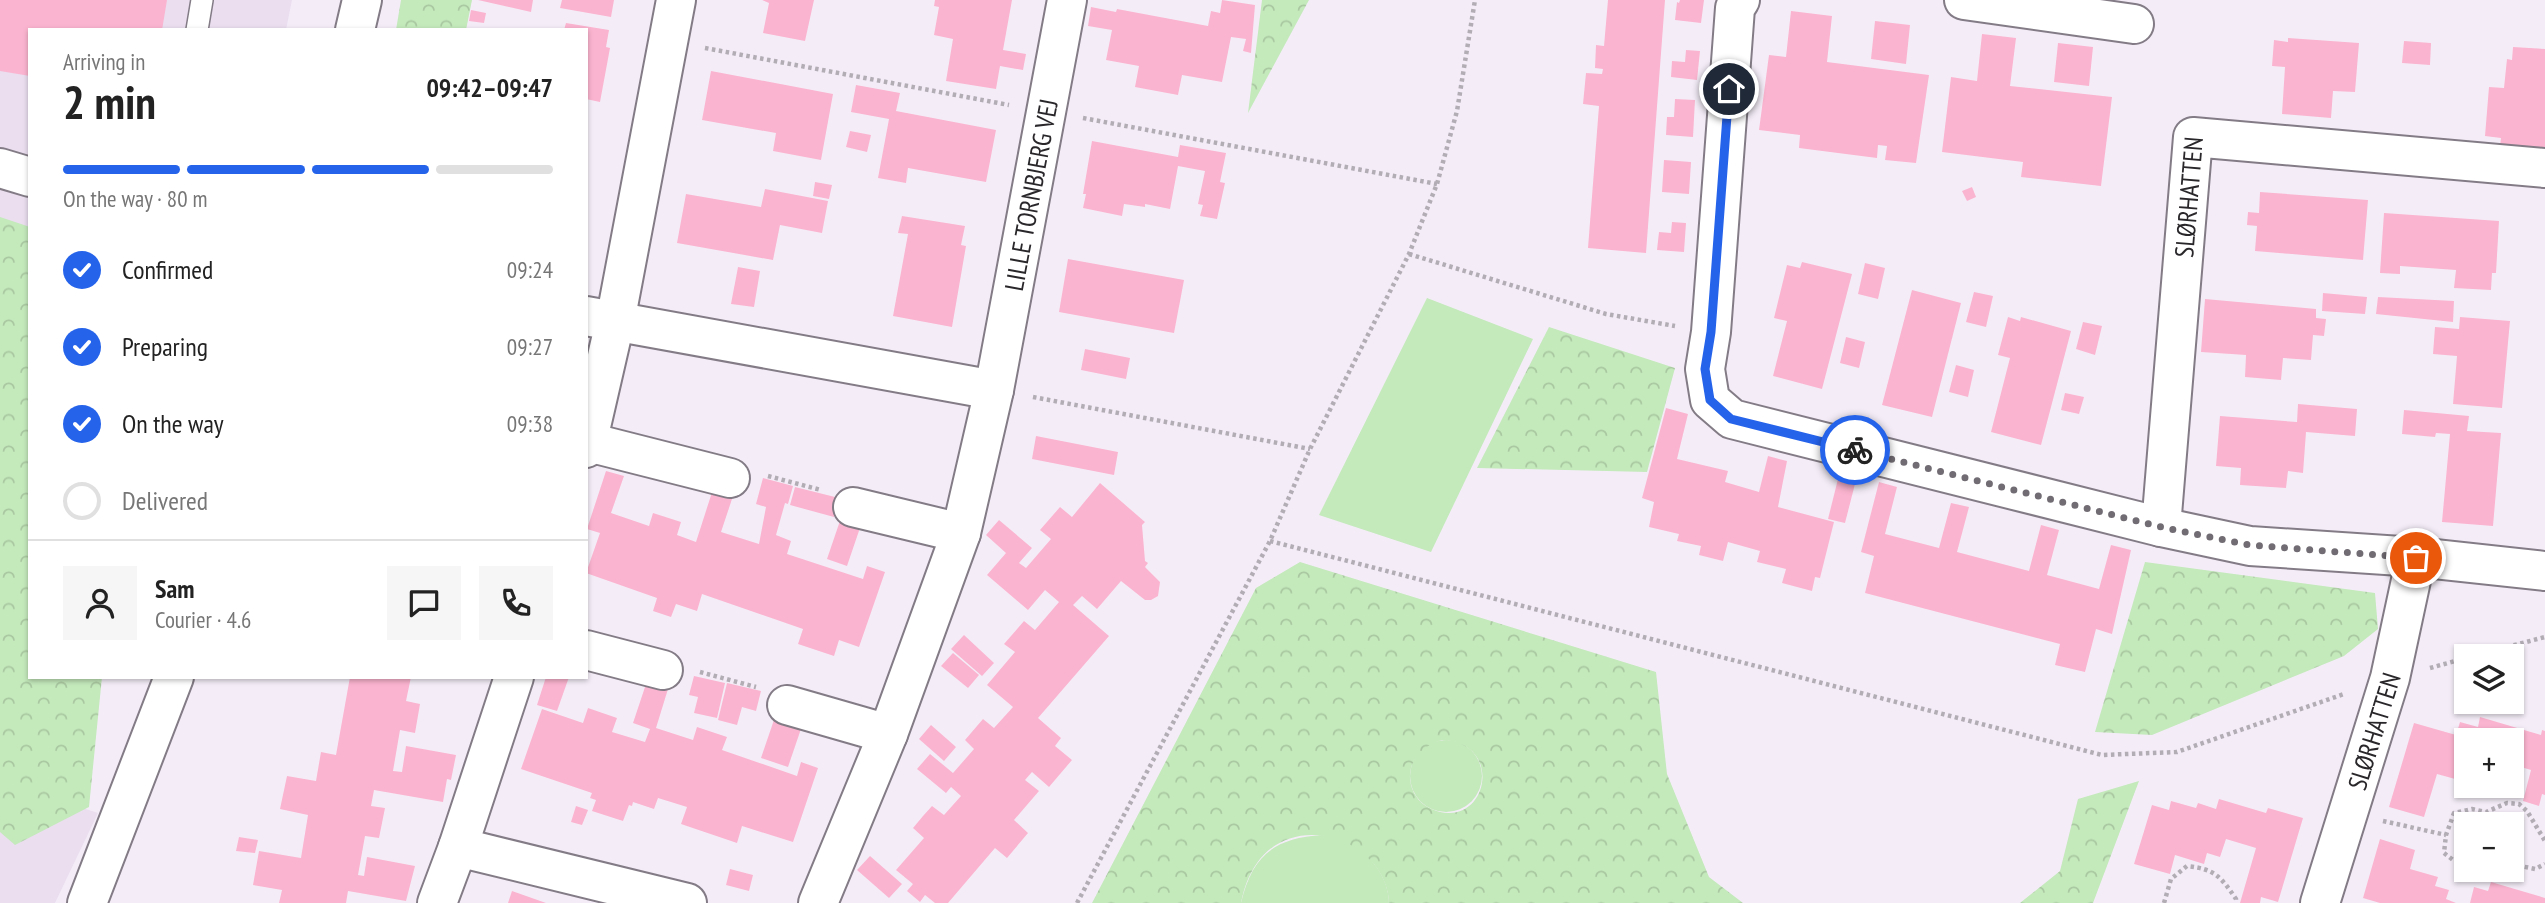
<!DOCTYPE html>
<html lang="en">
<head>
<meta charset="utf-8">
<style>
	:root { --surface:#fff; --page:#f6f6f6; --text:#222; --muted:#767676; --line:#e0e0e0; --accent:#2563eb }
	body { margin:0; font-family:"PT Sans Narrow",sans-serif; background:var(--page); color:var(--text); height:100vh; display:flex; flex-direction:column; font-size:26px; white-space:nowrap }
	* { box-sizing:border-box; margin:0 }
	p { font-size:23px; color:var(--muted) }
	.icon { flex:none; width:38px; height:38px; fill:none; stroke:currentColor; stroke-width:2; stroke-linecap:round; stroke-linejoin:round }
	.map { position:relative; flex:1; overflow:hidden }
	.sheet { position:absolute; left:28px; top:28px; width:560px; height:651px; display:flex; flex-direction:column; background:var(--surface); border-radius:0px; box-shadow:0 2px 5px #0004 }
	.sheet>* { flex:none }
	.fabs { position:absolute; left:2454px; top:644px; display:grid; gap:14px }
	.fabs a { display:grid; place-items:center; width:70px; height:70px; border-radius:0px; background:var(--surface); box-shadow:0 2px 5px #0004; font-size:35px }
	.pin { position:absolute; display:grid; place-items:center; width:60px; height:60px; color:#fff; margin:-30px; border:4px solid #fff; border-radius:50%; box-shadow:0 2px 7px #0007 }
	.courier { position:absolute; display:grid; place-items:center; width:70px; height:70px; margin:-35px; border:5px solid #2563eb; border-radius:50%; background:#fff; color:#222; box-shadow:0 2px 9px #0007 }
	.head em { font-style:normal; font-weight:700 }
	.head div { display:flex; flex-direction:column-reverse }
	.head { display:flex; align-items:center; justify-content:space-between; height:119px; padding:0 35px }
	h1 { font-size:46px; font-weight:700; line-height:52px }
	.bar { display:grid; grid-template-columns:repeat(4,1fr); gap:10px 7px; align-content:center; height:84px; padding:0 35px }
	.bar i { height:9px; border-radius:5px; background:var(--line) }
	.bar .on { background:var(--accent) }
	.bar p { grid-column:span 4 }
	.line { display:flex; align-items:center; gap:18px; padding:0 35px; border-top:2px solid var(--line) }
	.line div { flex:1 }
	.round { display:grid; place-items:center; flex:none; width:74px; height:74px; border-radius:0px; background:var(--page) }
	ol { padding:0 35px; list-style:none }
	li { display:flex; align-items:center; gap:21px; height:77px }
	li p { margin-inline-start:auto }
	li .icon { padding:7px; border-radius:50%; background:var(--accent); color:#fff; stroke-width:4 }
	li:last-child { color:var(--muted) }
	li i { width:38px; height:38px; border:4px solid var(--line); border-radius:50% }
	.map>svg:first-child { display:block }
	.built { fill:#eadeef }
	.grass { fill:#c4e9bb }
	.forest { fill:url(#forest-crowns); fill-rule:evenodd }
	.building { fill:#fbb4cf }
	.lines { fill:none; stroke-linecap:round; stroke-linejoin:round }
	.service-casing { stroke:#837c86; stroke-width:24 }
	.minor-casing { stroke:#837c86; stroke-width:42 }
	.tertiary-casing { stroke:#837c86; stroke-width:42 }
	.path { stroke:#b2acb5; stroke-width:4.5; stroke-dasharray:3.5 3.5; stroke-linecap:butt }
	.service { stroke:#fff; stroke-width:21 }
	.minor { stroke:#fff; stroke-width:38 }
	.tertiary { stroke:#fff; stroke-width:38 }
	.done { stroke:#716c73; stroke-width:7; stroke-dasharray:0 12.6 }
	.route { stroke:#2563eb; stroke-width:9 }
	.labels { text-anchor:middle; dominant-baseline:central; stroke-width:5; stroke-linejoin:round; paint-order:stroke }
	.street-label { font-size:26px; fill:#2a272b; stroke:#fff }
</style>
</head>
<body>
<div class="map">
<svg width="2545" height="903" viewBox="0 0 2545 903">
	<defs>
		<pattern id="forest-crowns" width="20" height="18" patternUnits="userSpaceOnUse" patternTransform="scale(1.75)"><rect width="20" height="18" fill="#c4e9bb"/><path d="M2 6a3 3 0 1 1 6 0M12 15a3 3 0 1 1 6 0" fill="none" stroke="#a9c8a1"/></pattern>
	</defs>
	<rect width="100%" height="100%" fill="#f4edf8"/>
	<!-- built -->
	<g class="built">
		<path d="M0 0H292L286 30H30V271L0 261Z"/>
		<path d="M0 781 98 813 55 903H0Z"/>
	</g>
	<!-- grass -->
	<g class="grass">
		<path d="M1427 298 1533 339 1431 552 1319 515Z"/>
		<circle cx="1446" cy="776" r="36"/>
		<path d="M1322 835C1329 836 1337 837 1344 840 1368 850 1389 877 1389 903H1241C1252 856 1274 838 1322 835Z"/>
	</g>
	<!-- forest -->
	<g class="forest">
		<path d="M401 0H472L466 30H396Z"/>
		<path d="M1262 0H1309L1248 113Z"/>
		<path d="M0 217 30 227V677H102L89 807 15 845 0 832Z"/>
		<path d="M1549 327 1675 368 1647 472 1477 468Z"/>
		<path d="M1300 562 1656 672 1667 774 1709 877 1743 903H1389C1389 889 1382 874 1374 864 1344 828 1285 823 1257 863 1248 876 1244 888 1241 903H1092L1256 588ZM1442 740C1503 742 1489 823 1440 812 1429 809 1420 804 1414 793 1402 768 1418 747 1442 740Z"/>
		<path d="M2145 562 2375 593 2378 629 2344 656 2152 735 2095 732Z"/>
		<path d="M2139 781 2093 903H2020L2060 871 2078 799Z"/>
	</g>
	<!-- building -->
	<g class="building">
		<path d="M0 0H167L162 30H30V76L0 71Z"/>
		<path d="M478 0H533L531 12Z"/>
		<path d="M562 0H614L611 17 560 8Z"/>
		<path d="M762 0H814L805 41 763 33 769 3Z"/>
		<path d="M935 0H1012L1003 50 1026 54 1023 70 1000 66 996 89 946 81 953 39 934 35 939 7 934 6Z"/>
		<path d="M1222 0 1255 5 1251 53 1243 51 1246 39 1231 37 1222 82 1182 75 1178 95 1135 87 1139 66 1106 60 1112 30 1088 26 1091 7 1116 12 1117 9 1208 26 1211 11 1220 13Z"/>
		<path d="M1608 0H1665L1646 253 1588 248 1599 106 1583 104 1586 73 1602 74 1603 69 1595 68 1596 45 1604 46Z"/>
		<path d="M1680 0H1704L1701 23 1675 20 1677 2 1679 3Z"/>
		<path d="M471 10 486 13 484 23 469 21Z"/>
		<path d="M1791 11 1832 16 1827 62 1929 75 1916 163 1885 160 1887 146 1878 145 1877 158 1799 148 1800 135 1759 130 1769 55 1786 57Z"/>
		<path d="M1875 21 1910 25 1906 64 1871 59Z"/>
		<path d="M566 23 609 30 606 47 610 48 600 102 586 99V30H564Z"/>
		<path d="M1982 34 2016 38 2010 86 2112 97 2101 186 2021 177 2023 162 1942 152 1951 77 1977 81Z"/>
		<path d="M2288 38 2359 43 2355 92 2333 91 2331 118 2282 114 2285 67 2272 66 2274 40 2288 42Z"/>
		<path d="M2404 41 2431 43 2430 65 2402 63Z"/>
		<path d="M2058 43 2093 47 2089 86 2054 82Z"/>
		<path d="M2513 47 2545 49V149L2500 146 2501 138 2485 136 2489 87 2504 88 2507 59 2512 60Z"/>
		<path d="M1686 50 1700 51 1697 80 1671 77 1672 61 1685 62Z"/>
		<path d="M711 71 833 94 821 160 773 151 776 133 702 120Z"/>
		<path d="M856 85 900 93 896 111 996 130 986 182 908 168 906 183 878 178 889 119 851 112Z"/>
		<path d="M1675 99 1695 100 1693 137 1666 135 1667 117H1674Z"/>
		<path d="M850 131 871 135 867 152 846 147Z"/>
		<path d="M1092 141 1178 157 1180 145 1226 153 1220 182 1225 183 1217 219 1200 216 1203 205 1198 204 1205 171 1178 166 1170 209 1145 204V207L1124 204 1122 216 1083 208 1086 194H1083Z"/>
		<path d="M1664 160 1691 162 1689 194 1662 192Z"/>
		<path d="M815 182 832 185 829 199 813 196Z"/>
		<path d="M1972 187 1976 197 1967 201 1962 191Z"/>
		<path d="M765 189 828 201 822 233 780 225 773 260 677 243 686 194 761 207Z"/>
		<path d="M2260 192 2368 200 2363 260 2255 251 2257 226 2247 225 2248 212 2259 213Z"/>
		<path d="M2384 213 2499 221 2496 273H2492L2491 290 2454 288 2456 270 2400 266V274L2380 273Z"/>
		<path d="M902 216 965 226 961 245 966 246 952 327 893 316 908 234 898 233Z"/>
		<path d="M1672 222 1686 223 1684 252 1657 250 1659 232 1671 233Z"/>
		<path d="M1068 259 1184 280 1174 333 1059 312Z"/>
		<path d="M1802 262 1852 274 1822 389 1773 376 1787 321 1774 318 1787 265 1800 268Z"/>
		<path d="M1865 263 1885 268 1878 299 1858 294Z"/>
		<path d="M738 267 760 271 754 307 731 304Z"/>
		<path d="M1912 290 1961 303 1932 417 1882 405Z"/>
		<path d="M1974 292 1993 296 1986 327 1966 322Z"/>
		<path d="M2323 293 2367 297 2365 314 2322 311Z"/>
		<path d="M2378 297 2454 301 2453 322 2376 314Z"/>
		<path d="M2205 299 2316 309V318L2326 319 2324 336 2313 335 2311 360 2283 358 2281 380 2245 377 2246 355 2201 352Z"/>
		<path d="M2008 317 2020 321 2021 317 2071 331 2041 445 1991 432 2010 358 1998 355Z"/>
		<path d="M2460 317 2510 321 2502 408 2453 404 2457 356 2433 354 2435 327 2459 329Z"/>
		<path d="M2083 322 2102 326 2095 355 2076 349Z"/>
		<path d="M1846 337 1865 342 1859 368 1840 363Z"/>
		<path d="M1085 349 1130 358 1126 379 1081 370Z"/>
		<path d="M1956 365 1974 370 1968 397 1949 392Z"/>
		<path d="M2065 393 2084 397 2079 414 2061 410Z"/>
		<path d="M2298 404 2357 409 2355 436 2306 432 2303 473 2288 471 2286 488 2240 485 2241 468 2216 466 2220 416 2297 422Z"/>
		<path d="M1666 408 1688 414 1677 459 1728 471 1725 482 1759 492 1768 456 1787 461 1778 507 1834 522 1820 578 1815 577 1812 591 1782 583 1786 569 1757 562 1760 551 1728 542 1723 561 1699 555 1701 546 1677 541 1679 534 1649 527 1654 502 1642 498Z"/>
		<path d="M2404 410 2469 416 2467 431 2501 433 2493 526 2442 522 2450 434 2436 433 2435 437 2402 434Z"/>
		<path d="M1036 436 1118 452 1114 475 1032 459Z"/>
		<path d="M606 471 624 476 611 513 649 526 653 513 681 522 677 535 696 542 714 486 734 493 721 532 759 544 766 507 756 504 763 478 793 486 788 504 785 503 776 535 791 541 787 554 863 579 867 566 885 572 859 647 839 640 834 656 798 644 803 629 702 594 697 611 676 604 671 617 653 611 657 598 586 573 600 533 587 529Z"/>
		<path d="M1839 475 1856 480 1845 523 1828 519Z"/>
		<path d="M1879 482 1897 487 1885 534 1939 548 1951 503 1969 507 1957 552 2029 571 2041 525 2059 530 2047 575 2099 589 2111 545 2131 550 2112 634 2096 629 2085 672 2055 665 2060 644 1865 593 1874 556 1861 552Z"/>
		<path d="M1100 483 1145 522 1142 525 1145 561 1148 563 1145 567 1160 582 1158 596 1151 600H1145L1121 581 1097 609 1082 596 1073 605 1109 636 1038 718 1061 738 1055 746 1072 760 1049 787 1032 772 1025 780 1039 791 1014 820 1028 833 1007 858 995 848 948 903H935L925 895 920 902 907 891 913 884 896 870 924 838 913 828 923 816 932 806 944 815 961 796 951 787 946 793 917 769 930 754 953 773 974 749 965 740 983 719 994 728 1013 707 987 685 1015 652 1004 644 1024 621 1035 630 1059 602 1045 590 1028 610 987 575 1006 553 986 535 999 520 1032 548 1019 563 1026 568 1051 539 1040 530 1060 507 1072 517Z"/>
		<path d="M795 487 839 498 834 517 790 505Z"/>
		<path d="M843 512 863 519 847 566 827 559Z"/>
		<path d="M964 635 994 663 982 676 951 649Z"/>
		<path d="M953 653 979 675 968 688 941 666Z"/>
		<path d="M694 676 725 683 717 718 694 713 698 697 689 695Z"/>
		<path d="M350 677H411L406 701 420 704 415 733 400 730 393 771 402 772 406 746 456 755 451 780 447 779 443 802 374 790 371 806 385 808 379 838 365 836 358 875 364 876 367 857 415 866 406 901 348 891 346 903H279L282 890 253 885 259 851 301 858 308 815 280 809 287 776 316 781 321 752 336 755Z"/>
		<path d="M546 677H569L557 711 537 705Z"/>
		<path d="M647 681 668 689 656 728 693 740 697 727 727 737 722 750 797 776 801 762 818 768 793 842 742 826 737 843 681 824 687 807 658 798 654 809 633 802 632 806 629 805 623 821 592 811 596 800 590 798 592 793 521 769 542 709 583 723 588 708 617 718 612 732 645 742 650 729 633 723Z"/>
		<path d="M727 683 761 691 756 711 742 707 737 725 718 720Z"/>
		<path d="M776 714 803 723 788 767 761 758Z"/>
		<path d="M2480 717 2541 735 2542 730 2545 731V795L2542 794 2539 806 2523 801 2531 770 2511 764V740H2466V782L2437 774 2424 817 2389 807 2414 723 2456 735 2460 722 2478 727Z"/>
		<path d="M931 725 956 747 944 761 919 739Z"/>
		<path d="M2219 799 2266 813 2268 808 2303 818 2278 902 2261 897 2260 903H2240L2256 848 2226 839 2220 857 2207 853 2204 864 2175 855 2170 874 2134 864 2152 805 2169 810 2171 801 2196 808 2198 803 2216 809Z"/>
		<path d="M576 806 588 810 582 825 571 822Z"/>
		<path d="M239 837 258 840 255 853 236 851Z"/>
		<path d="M2380 839 2415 850 2410 869 2438 877 2435 886 2449 890 2446 899 2456 903H2380L2363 898Z"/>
		<path d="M870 856 902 884 889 898 857 870Z"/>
		<path d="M730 869 753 875 749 891 726 885Z"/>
		<path d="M2491 882 2545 898V903H2470L2474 887 2488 891Z"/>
		<path d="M512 891 546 903H508Z"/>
	</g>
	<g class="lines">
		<defs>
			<path id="service" d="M197 30 202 0"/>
			<g id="minor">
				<path d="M1740 0 1735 8 1711 332 1705 369 1710 400 1732 419 2161 527 2250 546 2416 557 2545 571"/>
				<path d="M1964 0 2134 24"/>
				<path d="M0 168 30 177"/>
				<path d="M586 316 994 390"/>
				<path d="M588 442 730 478"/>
				<path d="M586 448 615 322 676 0"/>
				<path d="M853 507 961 533"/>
				<path id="s1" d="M2161 527 2193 137 2545 168"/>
				<path d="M586 650 663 670"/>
				<path d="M787 705 888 734"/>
				<path d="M458 847 687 903"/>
				<path d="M437 903 458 847 514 677"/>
				<path id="s2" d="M818 903 888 734 961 533 994 390 1067 0"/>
				<path id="s3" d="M2320 903 2390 678 2416 557"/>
			</g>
			<g id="tertiary">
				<path d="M355 30 362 0"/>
				<path d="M87 903 174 677"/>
			</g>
		</defs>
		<!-- service casing -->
		<use href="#service" class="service-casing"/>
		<!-- minor casing -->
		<use href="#minor" class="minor-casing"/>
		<!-- tertiary casing -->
		<use href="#tertiary" class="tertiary-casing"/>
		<!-- path -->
		<g class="path">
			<path d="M705 48 1009 105"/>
			<path d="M1083 118 1437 184"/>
			<path d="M1409 254 1606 314 1675 326"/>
			<path d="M1033 397 1310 449"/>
			<path d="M768 476 821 490"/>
			<path d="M1270 541 2102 755 2177 752 2344 694"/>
			<path d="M2473 656 2545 637"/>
			<path d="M2430 668 2466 658"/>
			<path d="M700 672 756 687"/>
			<path d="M2383 821 2446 835"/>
			<path d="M2466 862 2453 860 2444 853 2446 835 2454 813 2472 809 2486 812 2507 803 2519 804 2527 811 2545 841"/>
			<path d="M2511 864 2535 869 2545 864"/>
			<path d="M1077 903 1270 541 1310 449 1409 254 1437 184 1457 111 1475 0"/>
			<path d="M2164 903 2171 879 2187 866C2215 869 2221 877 2236 899V903"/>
		</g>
		<!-- service -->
		<use href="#service" class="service"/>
		<!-- minor -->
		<use href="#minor" class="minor"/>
		<!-- tertiary -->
		<use href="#tertiary" class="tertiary"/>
	</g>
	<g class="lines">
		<!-- done -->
		<path class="done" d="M1855 450 2161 527 2250 545 2416 558"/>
		<!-- route -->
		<path class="route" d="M1729 89 1711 332 1705 369 1710 400 1731 419 1855 450"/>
	</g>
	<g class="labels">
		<!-- street labels -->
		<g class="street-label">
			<text stroke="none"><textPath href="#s2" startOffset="742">LILLE TORNBJERG VEJ</textPath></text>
			<text stroke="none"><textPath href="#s1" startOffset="331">SLØRHATTEN</textPath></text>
			<text stroke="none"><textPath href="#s3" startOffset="180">SLØRHATTEN</textPath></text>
		</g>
	</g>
</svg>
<div class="fabs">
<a><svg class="icon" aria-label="layers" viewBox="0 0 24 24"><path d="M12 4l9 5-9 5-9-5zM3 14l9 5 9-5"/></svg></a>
<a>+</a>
<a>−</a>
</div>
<div class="pin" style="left:2416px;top:558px;background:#ea580c"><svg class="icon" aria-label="bag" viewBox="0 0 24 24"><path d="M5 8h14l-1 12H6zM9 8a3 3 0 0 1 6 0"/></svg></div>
<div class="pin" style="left:1729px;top:89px;background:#1f2937"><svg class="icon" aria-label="home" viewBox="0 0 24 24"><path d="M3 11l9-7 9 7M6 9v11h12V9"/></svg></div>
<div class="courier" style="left:1855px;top:450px"><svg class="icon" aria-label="bike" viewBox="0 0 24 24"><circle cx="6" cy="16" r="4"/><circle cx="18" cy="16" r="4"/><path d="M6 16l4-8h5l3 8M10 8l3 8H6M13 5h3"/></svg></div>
<section class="sheet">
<div class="head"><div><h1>2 min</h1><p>Arriving in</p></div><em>09:42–09:47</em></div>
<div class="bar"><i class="on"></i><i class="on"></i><i class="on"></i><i></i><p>On the way · 80 m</p></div>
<ol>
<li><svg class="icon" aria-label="check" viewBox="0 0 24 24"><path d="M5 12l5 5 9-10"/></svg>Confirmed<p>09:24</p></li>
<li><svg class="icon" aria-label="check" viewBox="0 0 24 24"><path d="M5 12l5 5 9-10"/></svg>Preparing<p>09:27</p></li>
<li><svg class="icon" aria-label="check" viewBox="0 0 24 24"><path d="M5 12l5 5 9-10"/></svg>On the way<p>09:38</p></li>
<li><i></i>Delivered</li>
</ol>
<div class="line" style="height:126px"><a class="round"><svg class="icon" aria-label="person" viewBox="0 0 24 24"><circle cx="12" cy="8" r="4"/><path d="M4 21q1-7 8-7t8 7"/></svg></a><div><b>Sam</b><p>Courier · 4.6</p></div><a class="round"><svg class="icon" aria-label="chat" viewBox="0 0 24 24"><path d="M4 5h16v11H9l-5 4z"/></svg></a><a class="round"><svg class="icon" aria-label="phone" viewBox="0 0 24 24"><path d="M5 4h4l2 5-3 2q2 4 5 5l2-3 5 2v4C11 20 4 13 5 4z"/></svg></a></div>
</section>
</div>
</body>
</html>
